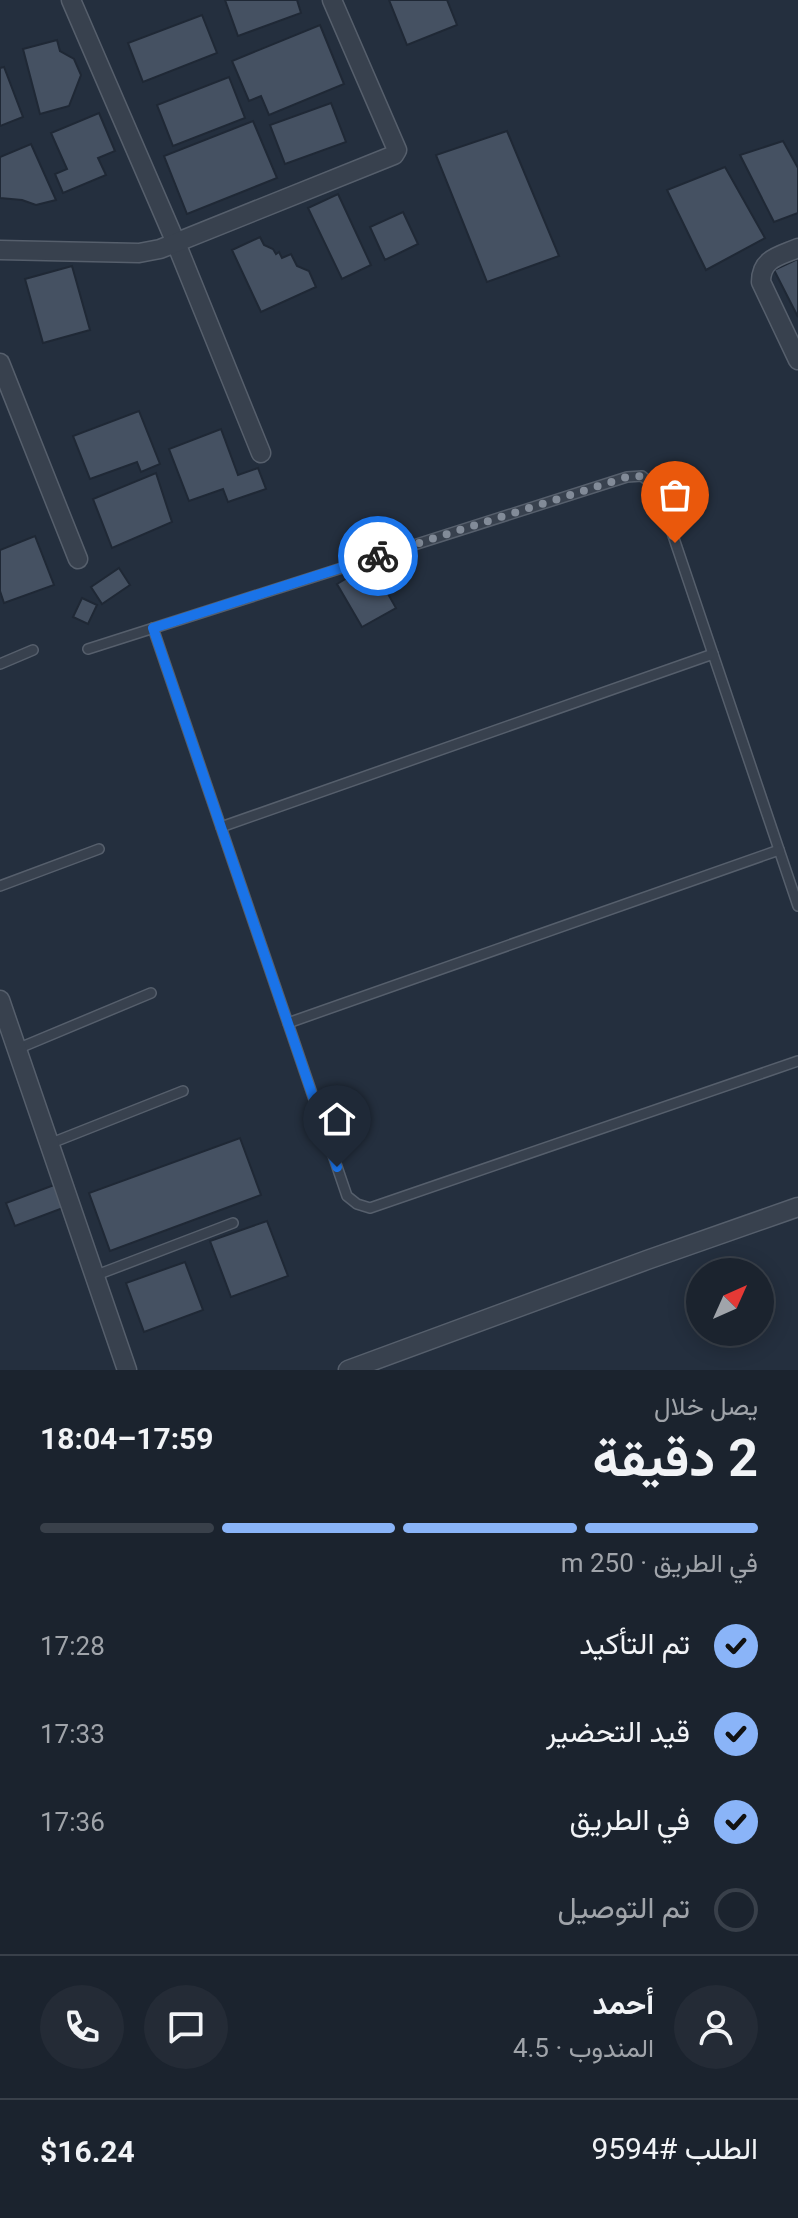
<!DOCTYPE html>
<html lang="ar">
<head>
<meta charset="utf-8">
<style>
	:root { --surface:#1b232e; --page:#242b36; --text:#f1f3f6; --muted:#a0a4aa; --line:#39404a; --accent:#8ab4f8 }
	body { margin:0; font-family:Roboto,Vazirmatn,sans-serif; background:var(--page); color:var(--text); direction:rtl; height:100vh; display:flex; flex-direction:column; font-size:30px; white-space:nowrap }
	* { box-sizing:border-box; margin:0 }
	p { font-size:26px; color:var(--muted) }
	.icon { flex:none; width:44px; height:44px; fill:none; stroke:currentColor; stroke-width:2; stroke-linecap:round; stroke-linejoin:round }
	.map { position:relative; height:1370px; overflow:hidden; direction:ltr }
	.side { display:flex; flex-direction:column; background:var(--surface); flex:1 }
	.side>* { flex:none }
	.needle { width:52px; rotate:45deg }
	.fabs { position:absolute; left:686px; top:1258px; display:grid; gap:16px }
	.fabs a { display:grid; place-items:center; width:88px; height:88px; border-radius:50%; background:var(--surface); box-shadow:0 4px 20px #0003,0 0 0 2px var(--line); font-size:40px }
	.pin { position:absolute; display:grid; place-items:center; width:68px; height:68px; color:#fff; margin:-82px -34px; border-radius:50% 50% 50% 0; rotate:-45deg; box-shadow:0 0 8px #0007 }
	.pin .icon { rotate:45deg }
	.courier { position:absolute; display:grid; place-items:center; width:80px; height:80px; margin:-40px; border:6px solid #1a73e8; border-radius:50%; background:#fff; color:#222; box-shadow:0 2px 10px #0007 }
	.overview em { font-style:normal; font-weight:700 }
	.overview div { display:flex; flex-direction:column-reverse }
	.overview { display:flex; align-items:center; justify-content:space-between; height:136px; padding:0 40px }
	h1 { font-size:52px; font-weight:700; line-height:60px }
	.bar { display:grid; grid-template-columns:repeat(4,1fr); gap:12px 8px; align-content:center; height:96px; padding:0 40px }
	.bar i { height:10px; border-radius:6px; background:var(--line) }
	.bar .active { background:var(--accent) }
	.bar p { grid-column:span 4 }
	.line { display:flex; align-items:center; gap:20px; padding:0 40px; border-top:2px solid var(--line) }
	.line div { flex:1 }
	.round { display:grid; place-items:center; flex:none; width:84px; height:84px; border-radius:42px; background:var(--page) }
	ol { padding:0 40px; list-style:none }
	li { display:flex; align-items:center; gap:24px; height:88px }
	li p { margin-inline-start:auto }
	li .icon { padding:8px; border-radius:50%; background:var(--accent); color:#111; stroke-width:4 }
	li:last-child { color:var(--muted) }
	li i { width:44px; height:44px; border:4px solid var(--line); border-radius:50% }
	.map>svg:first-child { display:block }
	.building { fill:#455162; stroke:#1f2835; stroke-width:2 }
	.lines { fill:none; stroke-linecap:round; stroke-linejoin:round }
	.lane-casing { stroke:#565f6c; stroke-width:12 }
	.street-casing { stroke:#565f6c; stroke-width:21 }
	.lane { stroke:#38414e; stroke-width:9 }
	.street { stroke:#38414e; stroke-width:18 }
	.done { stroke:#828b98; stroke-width:8; stroke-dasharray:0 14.4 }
	.route { stroke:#1a73e8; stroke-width:10 }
</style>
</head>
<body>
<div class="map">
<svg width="798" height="1370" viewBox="0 0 798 1370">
	<rect width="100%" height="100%" fill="#242f3e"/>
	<!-- building -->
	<g class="building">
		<path d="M225 0H297L301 13 238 36Z"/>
		<path d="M389 0H447L457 25 407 45Z"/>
		<path d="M202 15 217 53 143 82 128 43Z"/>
		<path d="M320 25 344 84 269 115 261 96 249 101 232 61Z"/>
		<path d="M57 40 60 51 74 59 81 75 69 106 40 114 23 49Z"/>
		<path d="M4 67 23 117 0 126V68Z"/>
		<path d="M229 77 245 118 173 146 157 105Z"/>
		<path d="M331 103 346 142 285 164 270 125Z"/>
		<path d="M99 113 115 151 98 158 106 175 63 193 55 174 67 169 51 133Z"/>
		<path d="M253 121 277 178 187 214 164 156Z"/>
		<path d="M507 131 559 256 487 282 436 155Z"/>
		<path d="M783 141 798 168V213L774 222 740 155Z"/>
		<path d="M31 144 56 200 36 205 22 200 0 198V157Z"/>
		<path d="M725 167 765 238 706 270 667 190Z"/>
		<path d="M338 194 371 265 342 279 308 208Z"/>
		<path d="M403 212 418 244 385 260 370 227Z"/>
		<path d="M260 237 264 245 273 249 276 254 279 252 282 258 291 254 297 266 309 271 316 287 261 312 232 250Z"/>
		<path d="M798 259V317L774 270Z"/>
		<path d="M72 266 90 330 43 343 25 279Z"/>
		<path d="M139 411 160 464 141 472 137 462 90 479 73 436Z"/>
		<path d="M221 429 238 475 258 468 266 489 228 502 223 489 189 501 169 449Z"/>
		<path d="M156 473 172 522 112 548 93 499Z"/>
		<path d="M35 536 54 585 4 603 0 591V550Z"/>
		<path d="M371 564 396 608 362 627 337 584Z"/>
		<path d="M119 568 130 585 102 604 91 587Z"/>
		<path d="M82 598 97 605 88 624 73 617Z"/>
		<path d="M240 1138 261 1195 110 1251 89 1193Z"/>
		<path d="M54 1185 63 1208 15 1226 6 1203Z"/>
		<path d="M267 1221 288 1276 231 1297 210 1241Z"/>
		<path d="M185 1262 203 1310 144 1332 126 1283Z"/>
	</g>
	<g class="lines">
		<defs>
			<g id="lane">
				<path d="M153 628 347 1196 357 1204 370 1208 798 1061"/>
				<path d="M88 649 627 477 642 476 657 488 798 906"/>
				<path d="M0 664 33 650"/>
				<path d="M221 827 713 654"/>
				<path d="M0 886 99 849"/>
				<path d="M288 1023 779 850"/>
				<path d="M17 1049 151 993"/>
				<path d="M49 1144 183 1091"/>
				<path d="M94 1276 233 1223"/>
			</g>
			<g id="street">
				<path d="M71 0 176 243 261 453"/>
				<path d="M798 248C780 256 761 258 761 282L798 360"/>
				<path d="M0 250 139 253 160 249 394 155 397 150 332 0"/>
				<path d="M0 363 78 559"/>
				<path d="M0 1000 127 1370"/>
				<path d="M348 1370 647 1260 798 1207"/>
			</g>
		</defs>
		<!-- lane casing -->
		<use href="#lane" class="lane-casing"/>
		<!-- street casing -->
		<use href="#street" class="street-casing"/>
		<!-- lane -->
		<use href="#lane" class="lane"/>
		<!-- street -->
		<use href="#street" class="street"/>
	</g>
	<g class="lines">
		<!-- done -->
		<path class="done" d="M378 556 627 477 642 476 657 488 675 543"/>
		<!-- route -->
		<path class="route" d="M337 1167 153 628 378 556"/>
	</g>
</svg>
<div class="fabs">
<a><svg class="needle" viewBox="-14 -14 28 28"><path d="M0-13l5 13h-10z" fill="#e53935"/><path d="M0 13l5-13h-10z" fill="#a0a4aa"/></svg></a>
</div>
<div class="pin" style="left:675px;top:543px;background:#ea580c"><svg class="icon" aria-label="bag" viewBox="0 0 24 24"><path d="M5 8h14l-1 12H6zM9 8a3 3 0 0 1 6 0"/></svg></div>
<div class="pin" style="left:337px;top:1167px;background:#1f2937"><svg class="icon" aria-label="home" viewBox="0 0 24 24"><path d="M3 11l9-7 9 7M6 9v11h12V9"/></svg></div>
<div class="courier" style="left:378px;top:556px"><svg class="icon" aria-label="bike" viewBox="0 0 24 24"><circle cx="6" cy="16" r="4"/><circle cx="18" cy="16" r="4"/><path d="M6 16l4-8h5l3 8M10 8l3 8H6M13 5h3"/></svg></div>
</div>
<section class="side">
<div class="overview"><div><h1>2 دقيقة</h1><p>يصل خلال</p></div><em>17:59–18:04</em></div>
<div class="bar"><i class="active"></i><i class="active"></i><i class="active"></i><i></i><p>في الطريق · 250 m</p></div>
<ol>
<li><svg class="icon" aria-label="check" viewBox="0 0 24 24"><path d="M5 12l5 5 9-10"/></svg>تم التأكيد<p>17:28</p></li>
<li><svg class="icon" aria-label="check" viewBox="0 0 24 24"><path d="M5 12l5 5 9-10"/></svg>قيد التحضير<p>17:33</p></li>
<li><svg class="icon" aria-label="check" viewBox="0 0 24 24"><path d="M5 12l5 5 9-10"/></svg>في الطريق<p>17:36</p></li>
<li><i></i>تم التوصيل</li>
</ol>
<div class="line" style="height:144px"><a class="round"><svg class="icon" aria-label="person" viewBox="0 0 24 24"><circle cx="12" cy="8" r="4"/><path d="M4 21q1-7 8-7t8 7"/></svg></a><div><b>أحمد</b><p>المندوب · 4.5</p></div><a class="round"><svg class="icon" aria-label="chat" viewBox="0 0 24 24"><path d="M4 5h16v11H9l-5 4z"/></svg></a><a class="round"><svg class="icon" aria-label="phone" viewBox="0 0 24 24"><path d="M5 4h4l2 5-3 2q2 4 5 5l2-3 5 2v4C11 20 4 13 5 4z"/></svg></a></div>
<div class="line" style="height:104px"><div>الطلب #9594</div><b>$16.24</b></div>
</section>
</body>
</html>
